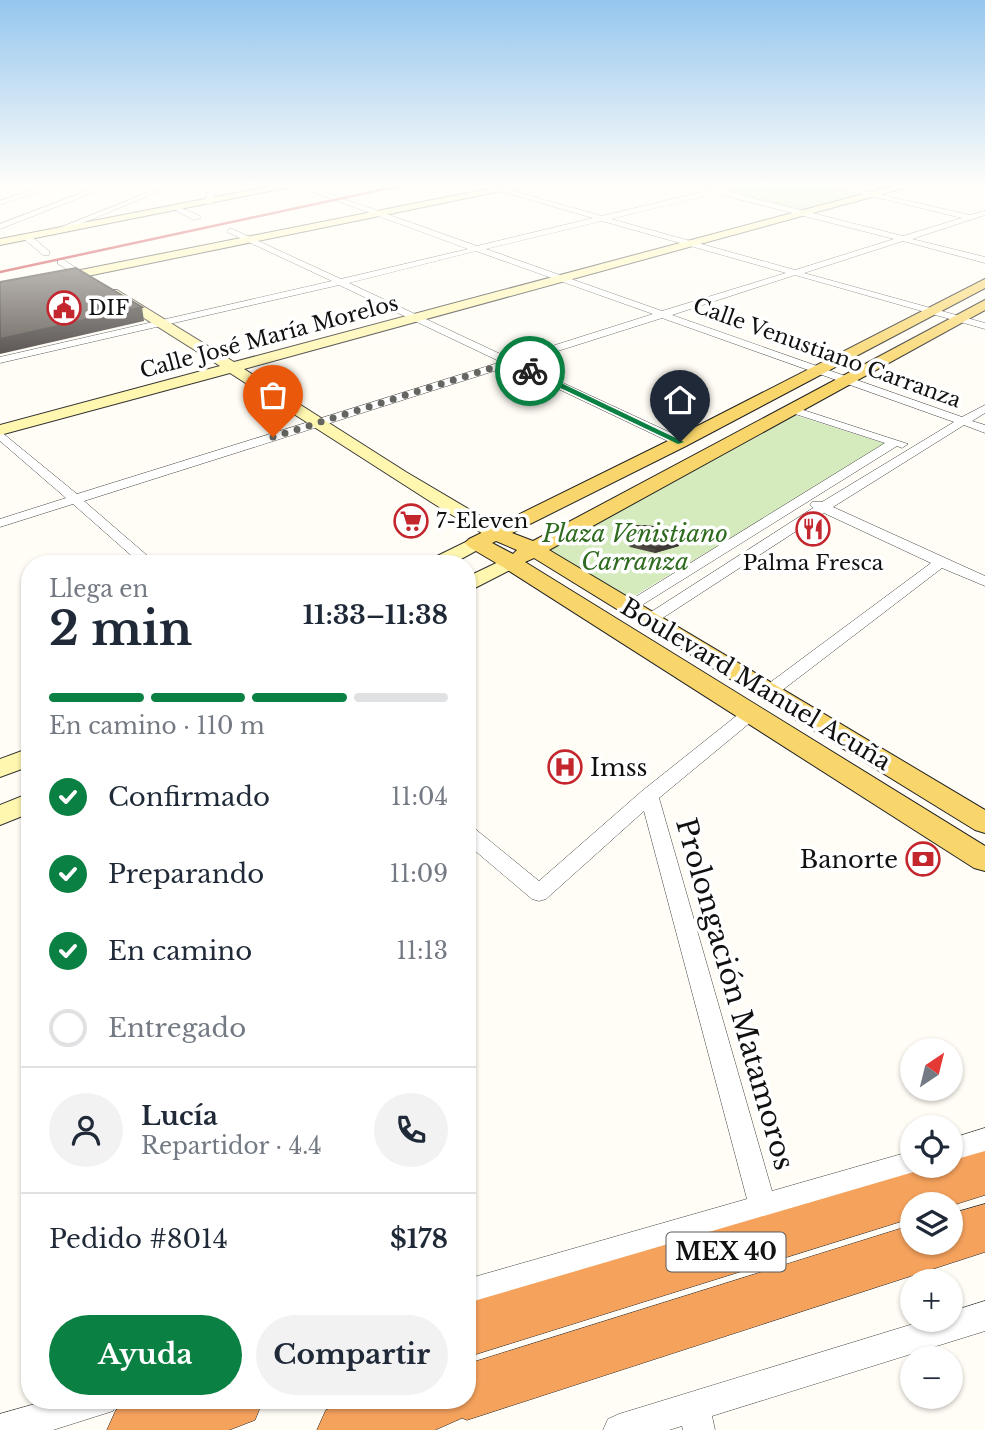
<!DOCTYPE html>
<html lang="es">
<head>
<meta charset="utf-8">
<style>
	:root { --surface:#fff; --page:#f2f2f3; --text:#1f2937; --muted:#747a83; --line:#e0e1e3; --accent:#0b8043 }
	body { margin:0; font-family:"Libre Baskerville",serif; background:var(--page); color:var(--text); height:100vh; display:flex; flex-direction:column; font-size:26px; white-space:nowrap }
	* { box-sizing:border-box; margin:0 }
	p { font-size:23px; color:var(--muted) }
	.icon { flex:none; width:38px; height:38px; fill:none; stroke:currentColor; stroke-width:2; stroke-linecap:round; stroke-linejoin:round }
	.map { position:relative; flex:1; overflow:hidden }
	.panel { position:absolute; left:21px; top:555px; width:455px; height:854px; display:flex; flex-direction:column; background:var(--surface); border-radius:28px; box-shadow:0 2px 5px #0004 }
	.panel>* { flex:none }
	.needle { width:46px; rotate:35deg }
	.fabs { position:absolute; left:900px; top:1038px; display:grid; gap:14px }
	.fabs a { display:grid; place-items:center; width:63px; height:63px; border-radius:50%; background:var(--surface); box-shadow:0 2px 5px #0004; font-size:35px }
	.pin { position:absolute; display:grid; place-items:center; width:60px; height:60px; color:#fff; margin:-72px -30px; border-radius:50% 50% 50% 0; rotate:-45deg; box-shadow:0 0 7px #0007 }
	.pin .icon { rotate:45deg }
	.courier { position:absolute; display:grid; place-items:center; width:70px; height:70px; margin:-35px; border:5px solid #0b8043; border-radius:50%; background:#fff; color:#222; box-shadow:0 2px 9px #0007 }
	.head em { font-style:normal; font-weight:800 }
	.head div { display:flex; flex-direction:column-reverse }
	.head { display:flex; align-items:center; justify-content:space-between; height:119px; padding:0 28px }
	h1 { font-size:46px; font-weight:800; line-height:52px }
	.bar { display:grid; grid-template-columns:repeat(4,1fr); gap:10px 7px; align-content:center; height:84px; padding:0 28px }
	.bar i { height:9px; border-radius:5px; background:var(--line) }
	.bar .selected { background:var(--accent) }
	.bar p { grid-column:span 4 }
	.line { display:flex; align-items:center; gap:18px; padding:0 28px; border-top:2px solid var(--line) }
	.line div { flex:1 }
	.round { display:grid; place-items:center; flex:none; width:74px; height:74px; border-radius:37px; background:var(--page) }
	ol { padding:0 28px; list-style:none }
	li { display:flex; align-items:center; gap:21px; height:77px }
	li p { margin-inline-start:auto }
	li .icon { padding:7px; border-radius:50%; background:var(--accent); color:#fff; stroke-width:4 }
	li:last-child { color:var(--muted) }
	li i { width:38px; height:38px; border:4px solid var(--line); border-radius:50% }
	.cta { display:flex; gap:14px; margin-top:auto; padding:14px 28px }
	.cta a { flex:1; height:80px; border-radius:42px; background:var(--accent); color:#fff; font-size:28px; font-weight:800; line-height:80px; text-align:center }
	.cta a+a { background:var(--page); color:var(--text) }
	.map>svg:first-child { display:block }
	.green { fill:#d5ebbd }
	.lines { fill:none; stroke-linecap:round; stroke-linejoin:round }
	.street-casing { stroke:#444; stroke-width:1 }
	.secondary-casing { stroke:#333; stroke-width:2 }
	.primary-casing { stroke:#222; stroke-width:2 }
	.highway-casing { stroke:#222; stroke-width:1 }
	.street { fill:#fff; fill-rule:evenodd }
	.secondary { fill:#fff6b0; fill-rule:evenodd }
	.primary { fill:#f9d66b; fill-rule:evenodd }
	.highway { fill:#f5a25d; fill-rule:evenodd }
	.rail { stroke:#c4262e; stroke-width:2.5 }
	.wall { fill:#4d4742 }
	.shaded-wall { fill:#3f3936 }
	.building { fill:#5a524d; stroke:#3f3936; stroke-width:2 }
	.route { fill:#0b8043 }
	.done { stroke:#646461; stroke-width:7; stroke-dasharray:0 12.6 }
	.labels { text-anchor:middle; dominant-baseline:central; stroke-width:7; stroke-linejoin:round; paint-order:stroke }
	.far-poi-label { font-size:21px; fill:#111; stroke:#fff; text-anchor:start }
	.far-street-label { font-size:21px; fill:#111; stroke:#fff }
	.shield { fill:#fff; stroke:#585858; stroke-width:2 }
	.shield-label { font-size:23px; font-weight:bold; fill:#111 }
	.park-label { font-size:24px; font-style:italic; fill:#2f6b1f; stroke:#fff }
	.street-label { font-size:24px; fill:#111; stroke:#fff }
	.poi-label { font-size:24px; fill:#111; stroke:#fff; text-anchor:start }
	.near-street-label { font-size:28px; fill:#111; stroke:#fff }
</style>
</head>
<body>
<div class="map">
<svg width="985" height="1430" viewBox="0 0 985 1430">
	<rect width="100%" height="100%" fill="#fffdf5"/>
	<!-- green -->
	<g class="green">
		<path d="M746 184H823L868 196 804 213 719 191Z"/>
		<path d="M792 414 886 444 631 598 545 548Z"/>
	</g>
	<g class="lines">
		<defs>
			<g id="street">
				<path d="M47 184H58L0 205V201Z"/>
				<path d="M104 184 112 185 0 229V224Z"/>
				<path d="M211 184H218L212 203 208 205 204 203Z"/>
				<path d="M291 184H302L477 246 593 218 476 184H488L602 216 734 184H748L725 191 903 236 962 218 821 184H835L970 215 985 211V215L912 239 985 257V263L903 241 804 273 985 323V329L795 275 672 315 962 417 985 405V413L972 421 985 425V433L964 425 833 507 985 576V586L942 568 776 695H764L761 691 764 687 931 563 824 513 655 623H643L641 620 643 617 813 508 810 505 812 502H822L954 422 662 318 520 363 684 439V445H676L510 366 84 501 157 564H141L73 504 0 527V519L66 498 0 441V431L77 494 501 362 339 285 0 363V357L332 281 227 232 230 228 341 279 468 249ZM718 193V194L894 239 795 270 611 219ZM602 221 786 273 662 311 486 249ZM476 251 653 314 511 359 349 283Z"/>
				<path d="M964 184 985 187V191L965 185Z"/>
				<path d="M154 190 160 191 56 234 49 232Z"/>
				<path d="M179 207 200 216 201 218 194 220 176 211Z"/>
				<path d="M24 235H30L49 251V255H43L24 239Z"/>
				<path d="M58 260H64L84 273 77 275 58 264Z"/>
				<path d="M786 407H794L908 444 902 448 897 446 634 610H624L621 607 624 604 885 443 786 411Z"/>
				<path d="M751 708 760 713 757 717 659 798 772 1191 912 1151V1166H924L921 1172 467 1308V1279L747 1199 644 811 546 899 539 901 532 899 467 844V826L474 828 539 881 642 791 745 709Z"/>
				<path d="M985 1128V1152L950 1163V1139Z"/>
				<path d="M985 1301V1331L712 1416 715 1430H683L682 1426 669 1430H603L608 1419 619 1414 926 1320H950V1312Z"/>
				<path d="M49 1400H118L113 1411 53 1430H0V1414Z"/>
			</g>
			<g id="secondary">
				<path d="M282 184H305L0 245V239Z"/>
				<path d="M513 184H535L0 294V286Z"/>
				<path d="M901 184H919L244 369 406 472 504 530 507 534 504 538H490L442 509 230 373 0 435V425L220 366 109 296V290H117L234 362Z"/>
				<path d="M476 537 483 539 486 543 483 547 452 564H426L429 560Z"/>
				<path d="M511 556 518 558 521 562 518 566 467 592V577Z"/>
				<path d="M30 748V766L0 777V759Z"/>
				<path d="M30 793V813L0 825V805Z"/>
			</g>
			<path id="primary" d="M985 279V288L686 446 512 533 533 541 985 300V310L549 550 985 810V833L975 830 534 558 525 562 985 846V871L974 868 503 567 469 547 465 543 469 539 674 438ZM496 541 517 550 513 554 492 543Z"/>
			<g id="highway">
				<path d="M985 1151V1195L950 1206V1204H912V1218L467 1357V1303L934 1166H950V1161Z"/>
				<path d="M985 1204V1252L467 1420 462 1418 435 1430H317L326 1410 351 1400H467V1364L912 1225V1242H950V1214Z"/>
				<path d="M141 1400H263L255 1420 229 1430H107L116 1410Z"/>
			</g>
		</defs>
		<!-- street casing -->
		<use href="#street" class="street-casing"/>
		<!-- secondary casing -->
		<use href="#secondary" class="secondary-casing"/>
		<!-- primary casing -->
		<use href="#primary" class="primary-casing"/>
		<!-- highway casing -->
		<use href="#highway" class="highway-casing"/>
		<!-- street -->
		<use href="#street" class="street"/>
		<!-- secondary -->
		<use href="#secondary" class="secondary"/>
		<!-- primary -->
		<use href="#primary" class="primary"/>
		<!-- highway -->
		<use href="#highway" class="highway"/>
		<!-- rail -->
		<path class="rail" d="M0 272 408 184"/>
	</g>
	<!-- wall -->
	<g class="wall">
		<path d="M694 184H721L707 188Z"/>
		<path d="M622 532 679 546 655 553 630 547 622 536Z"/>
	</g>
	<!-- shaded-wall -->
	<g class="shaded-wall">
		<path d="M707 184H721L707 188Z"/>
		<path d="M142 307 144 321 0 354V339Z"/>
		<path d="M679 541V546L655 553 656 548Z"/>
	</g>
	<!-- building -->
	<g class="building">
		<path d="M76 268 142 307 0 339V282Z"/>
		<path d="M632 526H647L659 528 679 541 656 548 630 542 622 532Z"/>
	</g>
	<!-- sky -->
	<linearGradient id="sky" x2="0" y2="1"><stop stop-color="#95c6ee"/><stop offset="0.48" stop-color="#fffefa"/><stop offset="1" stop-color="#fffefa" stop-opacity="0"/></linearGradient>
	<rect width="985" height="385" fill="url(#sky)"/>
	<!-- route -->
	<path class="route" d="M527 369H532L684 442 678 444 527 372Z"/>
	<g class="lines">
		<!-- done -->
		<path class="done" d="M273 437 511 362 530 371"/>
	</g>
	<!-- icons -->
	<defs>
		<symbol id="civic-ring" viewBox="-11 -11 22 22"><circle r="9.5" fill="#fff" stroke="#c4262e" stroke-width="1.5"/><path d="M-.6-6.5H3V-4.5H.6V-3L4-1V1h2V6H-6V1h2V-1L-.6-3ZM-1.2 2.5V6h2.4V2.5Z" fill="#c4262e"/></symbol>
		<symbol id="supermarket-ring" viewBox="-11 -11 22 22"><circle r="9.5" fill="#fff" stroke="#c4262e" stroke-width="1.5"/><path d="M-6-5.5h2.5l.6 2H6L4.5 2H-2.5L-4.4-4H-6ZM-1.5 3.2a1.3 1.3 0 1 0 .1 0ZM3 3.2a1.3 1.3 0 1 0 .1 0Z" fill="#c4262e"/></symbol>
		<symbol id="restaurant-ring" viewBox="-11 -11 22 22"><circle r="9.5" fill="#fff" stroke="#c4262e" stroke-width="1.5"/><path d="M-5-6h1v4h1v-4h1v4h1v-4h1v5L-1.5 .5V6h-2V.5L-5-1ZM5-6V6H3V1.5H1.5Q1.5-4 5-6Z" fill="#c4262e"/></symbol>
		<symbol id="hospital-ring" viewBox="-11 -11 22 22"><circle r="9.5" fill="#fff" stroke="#c4262e" stroke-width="1.5"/><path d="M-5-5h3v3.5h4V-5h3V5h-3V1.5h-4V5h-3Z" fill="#c4262e"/></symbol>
		<symbol id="bank-ring" viewBox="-11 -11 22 22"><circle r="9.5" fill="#fff" stroke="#c4262e" stroke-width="1.5"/><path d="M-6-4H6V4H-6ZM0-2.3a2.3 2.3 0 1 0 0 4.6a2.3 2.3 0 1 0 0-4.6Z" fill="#c4262e"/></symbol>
	</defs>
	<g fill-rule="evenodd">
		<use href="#civic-ring" x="45" y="289" width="38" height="38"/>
		<use href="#supermarket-ring" x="392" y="502" width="38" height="38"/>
		<use href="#restaurant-ring" x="794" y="510" width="38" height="38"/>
		<use href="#hospital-ring" x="546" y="748" width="38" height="38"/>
		<use href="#bank-ring" x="904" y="840" width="38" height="38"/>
	</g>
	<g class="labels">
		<!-- far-poi labels -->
		<g class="far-poi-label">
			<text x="88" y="308">DIF</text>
			<text x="436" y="521">7-Eleven</text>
			<text x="813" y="563" text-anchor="middle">Palma Fresca</text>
		</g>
		<!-- far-street labels -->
		<g class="far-street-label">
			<text transform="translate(269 337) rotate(-15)">Calle José María Morelos</text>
			<text transform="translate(827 353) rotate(20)">Calle Venustiano Carranza</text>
		</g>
		<!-- shield labels -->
		<rect class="shield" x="666.5" y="1232.5" width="119" height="39" rx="5"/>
		<g class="shield-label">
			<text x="726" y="1252">MEX 40</text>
		</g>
		<!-- park labels -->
		<g class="park-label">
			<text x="635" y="533">Plaza Venistiano<tspan x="635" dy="28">Carranza</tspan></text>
		</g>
		<!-- street labels -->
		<g class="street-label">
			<text transform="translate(756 684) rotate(31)">Boulevard Manuel Acuña</text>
		</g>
		<!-- poi labels -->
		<g class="poi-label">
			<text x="590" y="767">Imss</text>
			<text x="898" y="859" text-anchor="end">Banorte</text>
		</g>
		<!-- near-street labels -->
		<g class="near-street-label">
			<text transform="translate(735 994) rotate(74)">Prolongación Matamoros</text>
		</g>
	</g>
</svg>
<div class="fabs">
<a><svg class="needle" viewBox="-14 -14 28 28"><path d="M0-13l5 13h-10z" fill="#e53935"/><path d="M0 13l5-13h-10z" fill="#747a83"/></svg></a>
<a><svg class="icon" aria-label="locate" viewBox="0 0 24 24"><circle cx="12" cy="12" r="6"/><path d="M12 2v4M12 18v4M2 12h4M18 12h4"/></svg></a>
<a><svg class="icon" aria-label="layers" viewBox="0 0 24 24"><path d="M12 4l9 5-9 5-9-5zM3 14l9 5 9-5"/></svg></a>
<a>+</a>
<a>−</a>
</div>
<div class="pin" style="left:273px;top:437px;background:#ea580c"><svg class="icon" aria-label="bag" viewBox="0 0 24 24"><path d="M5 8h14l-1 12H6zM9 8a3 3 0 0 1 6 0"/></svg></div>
<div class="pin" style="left:680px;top:442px;background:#1f2937"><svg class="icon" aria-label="home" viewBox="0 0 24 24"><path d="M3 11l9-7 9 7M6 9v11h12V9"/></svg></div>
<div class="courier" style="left:530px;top:371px"><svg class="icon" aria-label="bike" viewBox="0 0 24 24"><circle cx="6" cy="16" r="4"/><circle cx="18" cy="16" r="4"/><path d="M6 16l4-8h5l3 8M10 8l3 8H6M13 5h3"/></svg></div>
<section class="panel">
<div class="head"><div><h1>2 min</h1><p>Llega en</p></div><em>11:33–11:38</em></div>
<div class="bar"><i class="selected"></i><i class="selected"></i><i class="selected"></i><i></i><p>En camino · 110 m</p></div>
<ol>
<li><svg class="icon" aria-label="check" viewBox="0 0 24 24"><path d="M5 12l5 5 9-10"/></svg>Confirmado<p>11:04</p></li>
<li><svg class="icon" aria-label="check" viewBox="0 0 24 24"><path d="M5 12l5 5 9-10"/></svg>Preparando<p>11:09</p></li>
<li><svg class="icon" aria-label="check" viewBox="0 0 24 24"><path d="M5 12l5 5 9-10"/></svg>En camino<p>11:13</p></li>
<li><i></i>Entregado</li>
</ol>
<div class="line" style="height:126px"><a class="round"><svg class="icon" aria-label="person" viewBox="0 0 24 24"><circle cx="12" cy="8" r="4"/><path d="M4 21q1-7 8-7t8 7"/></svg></a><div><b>Lucía</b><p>Repartidor · 4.4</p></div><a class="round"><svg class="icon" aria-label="phone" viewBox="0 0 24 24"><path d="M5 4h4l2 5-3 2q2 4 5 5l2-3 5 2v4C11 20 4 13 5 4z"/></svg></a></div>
<div class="line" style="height:91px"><div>Pedido #8014</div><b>$178</b></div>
<div class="cta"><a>Ayuda</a><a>Compartir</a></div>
</section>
</div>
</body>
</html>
